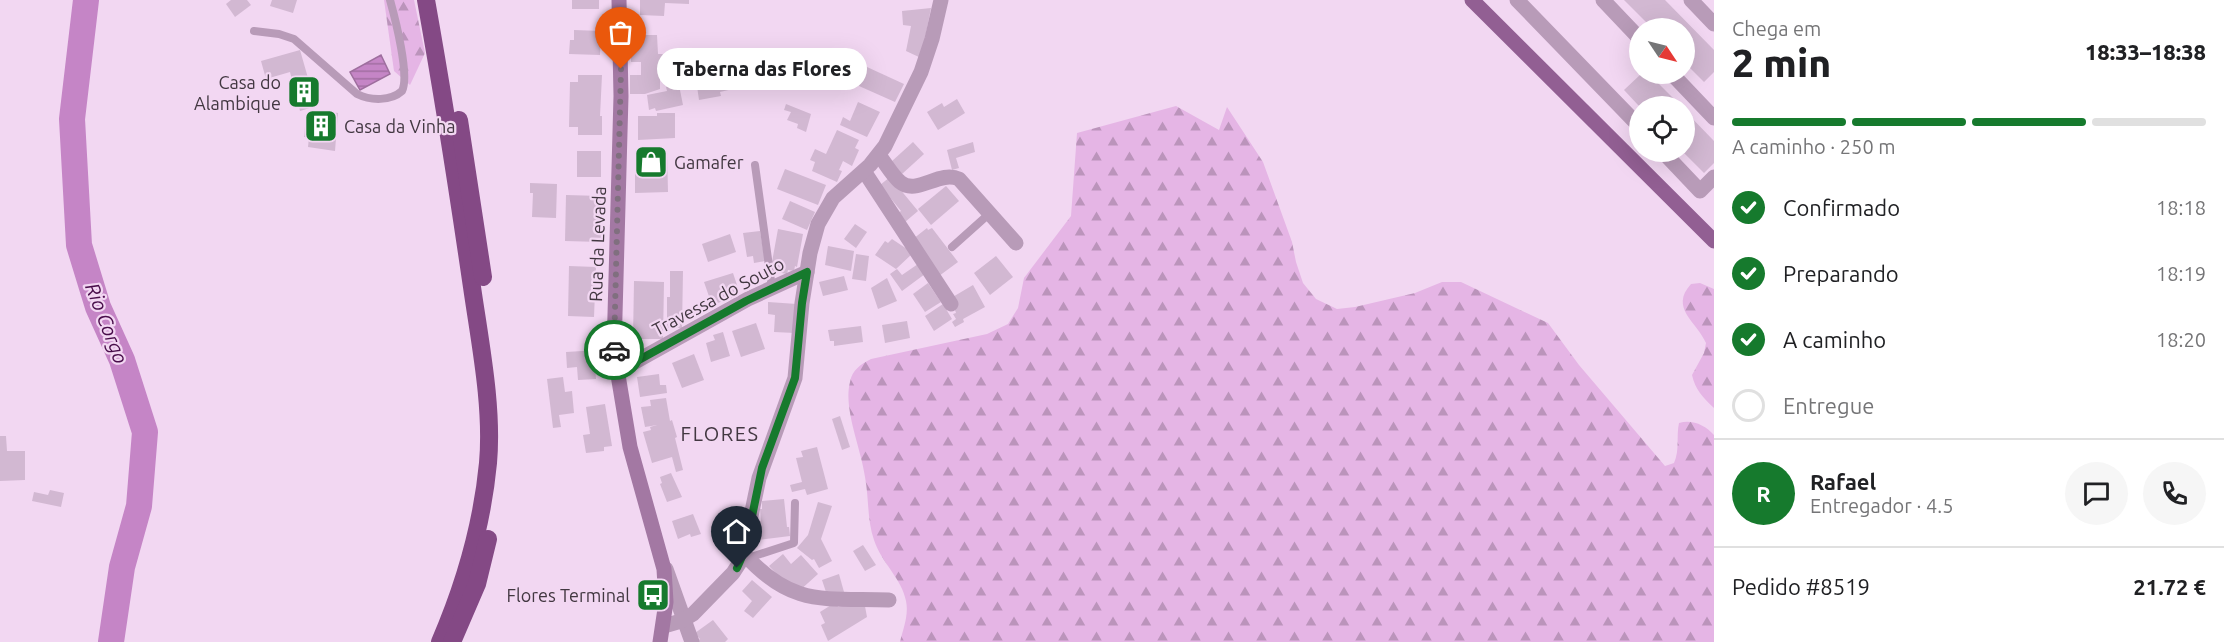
<!DOCTYPE html>
<html lang="pt">
<head>
<meta charset="utf-8">
<style>
	:root { --surface:#fff; --page:#f6f6f6; --text:#202124; --muted:#757577; --line:#e0e0e0; --accent:#167a2d }
	body { margin:0; font-family:Ubuntu,sans-serif; background:var(--page); color:var(--text); height:100vh; display:flex; flex-direction:column; font-size:22px; white-space:nowrap }
	* { box-sizing:border-box; margin:0 }
	p { font-size:20px; color:var(--muted) }
	.icon { flex:none; width:33px; height:33px; fill:none; stroke:currentColor; stroke-width:2; stroke-linecap:round; stroke-linejoin:round }
	.map { position:relative; flex:1; overflow:hidden }
	.panel { display:flex; flex-direction:column; background:var(--surface); width:510px }
	.panel>* { flex:none }
	.needle { width:39px; rotate:125deg }
	.controls { position:absolute; left:1629px; top:18px; display:grid; gap:12px }
	.controls a { display:grid; place-items:center; width:66px; height:66px; border-radius:50%; background:var(--surface); box-shadow:0 6px 24px #0002; font-size:30px }
	.pin { position:absolute; display:grid; place-items:center; width:51px; height:51px; color:#fff; margin:-62px -26px; border-radius:50% 50% 50% 0; rotate:-45deg; box-shadow:0 0 6px #0007 }
	.pin .icon { rotate:45deg }
	.courier { position:absolute; display:grid; place-items:center; width:60px; height:60px; margin:-30px; border:4px solid #167a2d; border-radius:50%; background:#fff; color:#222; box-shadow:0 2px 8px #0007 }
	.bubble { position:absolute; height:42px; border-radius:21px; background:var(--surface); box-shadow:0 6px 24px #0002; font-size:20px; font-weight:800; line-height:42px; text-align:center }
	.overview em { font-style:normal; font-weight:800 }
	.overview div { display:flex; flex-direction:column-reverse }
	.overview { display:flex; align-items:center; justify-content:space-between; height:102px; padding:0 18px }
	h1 { font-size:39px; font-weight:800; line-height:45px }
	.bar { display:grid; grid-template-columns:repeat(4,1fr); gap:9px 6px; align-content:center; height:72px; padding:0 18px }
	.bar i { height:8px; border-radius:4px; background:var(--line) }
	.bar .on { background:var(--accent) }
	.bar p { grid-column:span 4 }
	.line { display:flex; align-items:center; gap:15px; padding:0 18px; border-top:2px solid var(--line) }
	.line div { flex:1 }
	.round { display:grid; place-items:center; flex:none; width:63px; height:63px; border-radius:32px; background:var(--page) }
	ol { padding:0 18px; list-style:none }
	li { display:flex; align-items:center; gap:18px; height:66px }
	li p { margin-inline-start:auto }
	li .icon { padding:6px; border-radius:50%; background:var(--accent); color:#fff; stroke-width:4 }
	li:last-child { color:var(--muted) }
	li i { width:33px; height:33px; border:3px solid var(--line); border-radius:50% }
	main { display:flex; flex:1; min-height:0 }
	.map>svg:first-child { display:block }
	.forest { fill:url(#forest-firs) }
	.water { fill:url(#water-rules); stroke:#9e6e9e; stroke-width:1.5 }
	.lines { fill:none; stroke-linecap:round; stroke-linejoin:round }
	.river { stroke:#c585c6; stroke-width:26 }
	.building { fill:#d2b8d2 }
	.lane { stroke:#b89bb8; stroke-width:8 }
	.street { stroke:#b89bb8; stroke-width:15 }
	.secondary { stroke:#a378a3; stroke-width:15 }
	.primary { stroke:#925f93; stroke-width:15 }
	.highway { stroke:#844985; stroke-width:18 }
	.done { stroke:#806f7f; stroke-width:6; stroke-dasharray:0 10.8 }
	.route { stroke:#167a2d; stroke-width:8 }
	.labels { text-anchor:middle; dominant-baseline:central; stroke-width:4.5; stroke-linejoin:round; paint-order:stroke }
	.poi-label { font-size:18px; fill:#423741; stroke:#f2d7f2; text-anchor:end }
	.street-label { font-size:18px; fill:#423741; stroke:#f2d7f2 }
	.water-label { font-size:20px; font-style:italic; fill:#480d4a; stroke:#f2d7f2 }
	.neighbourhood-label { font-size:20px; letter-spacing:1.5px; fill:#423741; stroke:#f2d7f2 }
</style>
</head>
<body>
<main>
<div class="map">
<svg width="1714" height="642" viewBox="0 0 1714 642">
	<defs>
		<pattern id="forest-firs" width="22" height="20" patternUnits="userSpaceOnUse" patternTransform="scale(1.5)"><rect width="22" height="20" fill="#e5b5e5"/><path d="M5 1l3.5 6h-7zM16 11l3.5 6h-7z" fill="#bb94bb"/></pattern>
		<pattern id="water-rules" width="6" height="5" patternUnits="userSpaceOnUse" patternTransform="scale(1.5)"><rect width="6" height="5" fill="#c585c6"/><path d="M0 2.5h6" fill="none" stroke="#a26ea2"/></pattern>
	</defs>
	<rect width="100%" height="100%" fill="#f2d7f2"/>
	<!-- forest -->
	<g class="forest">
		<path d="M384 0H414L425 53 410 85 394 71Z"/>
		<path d="M1176 106 1219 130 1227 107 1263 162 1292 242 1296 262 1303 283 1316 299 1337 309 1355 307 1415 293 1442 282H1461L1548 323 1579 365 1665 466 1674 463C1680 450 1676 436 1679 423 1692 419 1705 425 1714 435V642H900C903 629 909 615 906 601 902 579 881 562 874 540 867 520 869 498 865 477 861 448 843 409 850 382 852 370 861 364 871 359L987 334 1008 324 1018 308 1024 278 1071 216 1077 133Z"/>
		<path d="M1700 283 1714 289V408C1703 398 1695 389 1692 375L1704 353 1706 343C1697 322 1669 308 1691 284Z"/>
	</g>
	<!-- water -->
	<path class="water" d="M381 55 390 74 360 90 350 72Z"/>
	<g class="lines">
		<!-- river -->
		<path class="river" d="M86 0 72 119 79 245 98 307 122 360 145 432 139 506 122 567 111 642"/>
	</g>
	<!-- building -->
	<g class="building">
		<path d="M231 0H247L251 5 235 17 226 4Z"/>
		<path d="M272 0H297L293 13 270 6Z"/>
		<rect x="572" y="0" width="27" height="9"/>
		<path d="M640 0H689V4L665 3 664 16 640 15Z"/>
		<path d="M1624 0H1665L1714 50V72L1704 82 1684 62V28H1652Z"/>
		<path d="M931 8 921 58 906 51 911 26 903 25 902 11Z"/>
		<path d="M574 30 601 31 600 55 569 54 570 40H574Z"/>
		<path d="M631 35H657L658 54H663V77H660V89L645 94H630V75H641V62H631Z"/>
		<path d="M300 50 316 106 300 111 290 72 266 79 261 61Z"/>
		<path d="M867 67 904 84 895 102 859 86Z"/>
		<path d="M1641 74H1649L1681 106H1639L1624 90Z"/>
		<path d="M578 75H602L600 116H602V135H578V127H569L570 82H578Z"/>
		<path d="M735 79 737 88 720 92 721 96 699 100 697 86Z"/>
		<path d="M679 85 683 105 656 111 655 108 649 110 647 95 667 91 666 87Z"/>
		<path d="M957 99 965 113 938 130 927 112 942 103 944 107Z"/>
		<path d="M858 102 880 112 867 137 840 125 843 117 850 121Z"/>
		<path d="M786 104 811 114 806 132 797 128 798 124 787 120 791 112 784 110Z"/>
		<path d="M1684 110 1714 141V163L1704 173 1683 152H1684Z"/>
		<path d="M324 111 338 113 335 151 308 147 309 137H304L306 115H310V112L324 113Z"/>
		<path d="M657 113H675V138L638 140V116H657Z"/>
		<path d="M837 130 859 140 855 148 859 150 852 166 843 161 839 170 842 171 837 182 812 171 815 162 810 160 815 149 826 154Z"/>
		<path d="M913 142 924 154 902 174 891 162Z"/>
		<path d="M973 142 975 152 956 158 959 168 952 170 947 150Z"/>
		<rect x="577" y="151" width="24" height="26"/>
		<path d="M667 151 668 192 635 193V152Z"/>
		<path d="M785 169 826 185 818 205 777 189Z"/>
		<path d="M890 177 918 211 905 222 898 213 901 211 880 185Z"/>
		<path d="M530 183 557 184 556 218 532 217 533 193H530Z"/>
		<path d="M946 186 959 201 931 225 918 209Z"/>
		<path d="M566 195 601 196V242L565 241Z"/>
		<path d="M790 201 815 212 807 230 782 219Z"/>
		<path d="M855 224 867 232 856 248 844 239Z"/>
		<path d="M927 228 928 230 932 228 958 262 939 276 913 239Z"/>
		<path d="M778 229 803 234 797 267 795 266 794 271 788 270 787 274 776 272 777 263 772 262Z"/>
		<path d="M760 231 765 261 754 263 753 256 747 257 743 233Z"/>
		<path d="M730 234 736 252 708 262 702 244Z"/>
		<path d="M892 239 913 253 896 269 875 255 885 241 888 243Z"/>
		<path d="M828 246 854 251 851 271 825 265Z"/>
		<path d="M856 254 869 256 866 281 852 279Z"/>
		<path d="M996 256 1013 277 990 295 974 273Z"/>
		<path d="M918 264 925 274 902 291 890 274 897 269 902 275Z"/>
		<path d="M569 266 596 267 594 317 568 316Z"/>
		<path d="M670 271H683L682 328H667V297H670Z"/>
		<path d="M733 273 739 291 731 294 732 298 712 305 704 282Z"/>
		<path d="M844 276 848 290 823 296 819 282Z"/>
		<path d="M887 278 897 301 878 309 871 288Z"/>
		<path d="M634 281 664 282 663 339H633Z"/>
		<path d="M928 283 941 302 925 312 913 294Z"/>
		<path d="M973 285 985 307 963 319 964 322 955 327 952 322 956 319 953 314 956 313 951 298Z"/>
		<path d="M768 302 797 304 795 333 774 332 775 315 768 314Z"/>
		<path d="M943 304 952 319 934 331 925 316Z"/>
		<path d="M907 321 910 338 885 343 882 325Z"/>
		<path d="M756 323 765 349 741 357 732 331Z"/>
		<path d="M861 326 863 342 834 346V341H830L828 330Z"/>
		<path d="M723 332 730 356 711 362 706 343 715 340 713 335Z"/>
		<path d="M599 350 600 365 595 366 596 379 578 380 577 367 567 368 566 352Z"/>
		<path d="M694 354 704 380 682 388 672 363Z"/>
		<path d="M659 374 660 385H666L667 393 640 397 637 377Z"/>
		<path d="M563 377 565 392 572 391 574 413 559 415 561 427 553 428 547 379Z"/>
		<path d="M666 398 670 421 672 420 677 437 675 438 683 470 676 472 672 457 652 463 643 432 651 430 650 427 657 425 645 427 641 407 651 406 650 400Z"/>
		<path d="M605 404 612 446 604 447V451L586 453 583 435 590 434 586 407Z"/>
		<path d="M840 416 850 447 842 450 832 419Z"/>
		<path d="M0 436H6L7 451H25V480L0 481Z"/>
		<path d="M817 447 828 489 807 495 805 489 792 492 790 485 802 482 796 458 803 457 801 451Z"/>
		<path d="M671 473 682 497 667 502 660 484 662 483 660 477Z"/>
		<path d="M50 490 64 493 61 507 32 501 34 492 48 495Z"/>
		<path d="M784 499 787 527H789L790 536 757 540 756 530H758V522L761 521 760 509H762V501Z"/>
		<path d="M818 502 832 506 821 539 832 561 819 568 814 559 812 560 797 548 808 535Z"/>
		<path d="M693 514 701 534 691 537 690 534 678 539 672 521Z"/>
		<path d="M863 545 876 565 865 571 853 551Z"/>
		<path d="M783 554 791 564 801 555 818 574 798 592 788 586 769 566Z"/>
		<path d="M839 574 844 592 827 595 822 580Z"/>
		<path d="M752 580 772 597 753 618 744 611 752 601 742 591Z"/>
		<path d="M864 601 867 617 828 641 821 625 825 623 820 612 836 602 838 607Z"/>
		<path d="M713 620 728 639 725 642H696L700 639 695 633Z"/>
	</g>
	<g class="lines">
		<!-- lane -->
		<g class="lane">
			<path d="M254 31 279 34 294 39 357 94C371 101 391 101 402 91 410 76 395 18 390 0"/>
			<path d="M755 165 772 288"/>
			<path d="M952 247 990 213"/>
			<path d="M748 558 794 543 795 503"/>
		</g>
		<!-- street -->
		<g class="street">
			<path d="M1517 0 1640 127"/>
			<path d="M1603 0 1640 39"/>
			<path d="M1691 0 1714 24"/>
			<path d="M1672 74 1714 118"/>
			<path d="M1663 152 1700 191 1714 177"/>
			<path d="M879 155C886 164 892 175 900 182 917 196 939 170 959 179L1016 243"/>
			<path d="M864 171 951 304"/>
			<path d="M617 372 748 299 807 272"/>
			<path d="M744 554C792 607 823 598 889 600"/>
			<path d="M666 569 692 642"/>
			<path d="M664 626 681 621 693 614 733 573 742 559 759 478 795 378 802 303 810 253 818 224 833 198 870 165 885 146 921 72 932 39 941 0"/>
		</g>
		<!-- secondary -->
		<path class="secondary" d="M619 0 621 96 614 351 630 447 664 569 666 602 660 642"/>
		<!-- primary -->
		<path class="primary" d="M1472 0 1714 241"/>
		<!-- highway -->
		<g class="highway">
			<path d="M426 0C443 95 458 191 472 287 480 343 493 407 488 463 482 526 465 584 440 642"/>
			<path d="M459 120 483 277"/>
			<path d="M452 642 477 584 488 539"/>
		</g>
	</g>
	<g class="lines">
		<!-- done -->
		<path class="done" d="M614 350 621 69"/>
		<!-- route -->
		<path class="route" d="M614 350 617 372 746 301 807 272 802 303 795 378 762 468 745 550 737 568"/>
	</g>
	<!-- icons -->
	<defs>
		<symbol id="building-square" viewBox="-11 -11 22 22"><rect x="-9" y="-9" width="18" height="18" rx="4" fill="#167a2d" stroke="#f2d7f2"/><path d="M-4-6H4V6H1V3H-1V6H-4ZM-2.5-4.3h1.7v1.8h-1.7ZM.8-4.3h1.7v1.8H.8ZM-2.5-1h1.7V.8h-1.7ZM.8-1h1.7V.8H.8Z" fill="#fff"/></symbol>
		<symbol id="shop-square" viewBox="-11 -11 22 22"><rect x="-9" y="-9" width="18" height="18" rx="4" fill="#167a2d" stroke="#f2d7f2"/><path d="M-5-2.5h2.3a2.7 3.5 0 0 1 5.4 0H5L5.5 6h-11ZM-1.5-2.5h3a1.5 2.3 0 0 0-3 0Z" fill="#fff"/></symbol>
		<symbol id="bus-square" viewBox="-11 -11 22 22"><rect x="-9" y="-9" width="18" height="18" rx="4" fill="#167a2d" stroke="#f2d7f2"/><path d="M-5-6H5V4H4V6H2V4H-2V6H-4V4H-5ZM-3.5-4V0h7V-4ZM-3.5 1.2v1.5H-2V1.2ZM2 1.2v1.5H3.5V1.2Z" fill="#fff"/></symbol>
	</defs>
	<g fill-rule="evenodd">
		<use href="#building-square" x="285" y="73" width="38" height="38"/>
		<use href="#building-square" x="302" y="107" width="38" height="38"/>
		<use href="#shop-square" x="632" y="143" width="38" height="38"/>
		<use href="#bus-square" x="634" y="576" width="38" height="38"/>
	</g>
	<g class="labels">
		<!-- poi labels -->
		<g class="poi-label">
			<text x="281" y="82">Casa do<tspan x="281" dy="21">Alambique</tspan></text>
			<text x="344" y="126" text-anchor="start">Casa da Vinha</text>
			<text x="674" y="162" text-anchor="start">Gamafer</text>
			<text x="630" y="595">Flores Terminal</text>
		</g>
		<!-- street labels -->
		<g class="street-label">
			<text transform="translate(597 244) rotate(-88)">Rua da Levada</text>
			<text transform="translate(718 296) rotate(-28)">Travessa do Souto</text>
		</g>
		<!-- water labels -->
		<g class="water-label">
			<text transform="translate(107 323) rotate(69)">Rio Corgo</text>
		</g>
		<!-- neighbourhood labels -->
		<g class="neighbourhood-label">
			<text x="720" y="433">FLORES</text>
		</g>
	</g>
</svg>
<div class="controls">
<a><svg class="needle" viewBox="-14 -14 28 28"><path d="M0-13l5 13h-10z" fill="#e53935"/><path d="M0 13l5-13h-10z" fill="#757577"/></svg></a>
<a><svg class="icon" aria-label="locate" viewBox="0 0 24 24"><circle cx="12" cy="12" r="6"/><path d="M12 2v4M12 18v4M2 12h4M18 12h4"/></svg></a>
</div>
<div class="pin" style="left:621px;top:69px;background:#ea580c"><svg class="icon" aria-label="bag" viewBox="0 0 24 24"><path d="M5 8h14l-1 12H6zM9 8a3 3 0 0 1 6 0"/></svg></div>
<div class="pin" style="left:737px;top:568px;background:#1f2937"><svg class="icon" aria-label="home" viewBox="0 0 24 24"><path d="M3 11l9-7 9 7M6 9v11h12V9"/></svg></div>
<div class="courier" style="left:614px;top:350px"><svg class="icon" aria-label="car" viewBox="0 0 24 24"><path d="M5 17H2v-5l4-1 3-4h7l3 4 3 1v5h-3M9 17h6M6 11h13"/><circle cx="7" cy="17" r="2"/><circle cx="17" cy="17" r="2"/></svg></div>
<div class="bubble" style="left:657px;top:48px;width:210px">Taberna das Flores</div>
</div>
<section class="panel">
<div class="overview"><div><h1>2 min</h1><p>Chega em</p></div><em>18:33–18:38</em></div>
<div class="bar"><i class="on"></i><i class="on"></i><i class="on"></i><i></i><p>A caminho · 250 m</p></div>
<ol>
<li><svg class="icon" aria-label="check" viewBox="0 0 24 24"><path d="M5 12l5 5 9-10"/></svg>Confirmado<p>18:18</p></li>
<li><svg class="icon" aria-label="check" viewBox="0 0 24 24"><path d="M5 12l5 5 9-10"/></svg>Preparando<p>18:19</p></li>
<li><svg class="icon" aria-label="check" viewBox="0 0 24 24"><path d="M5 12l5 5 9-10"/></svg>A caminho<p>18:20</p></li>
<li><i></i>Entregue</li>
</ol>
<div class="line" style="height:108px"><b class="round" style="background:var(--accent);color:#fff">R</b><div><b>Rafael</b><p>Entregador · 4.5</p></div><a class="round"><svg class="icon" aria-label="chat" viewBox="0 0 24 24"><path d="M4 5h16v11H9l-5 4z"/></svg></a><a class="round"><svg class="icon" aria-label="phone" viewBox="0 0 24 24"><path d="M5 4h4l2 5-3 2q2 4 5 5l2-3 5 2v4C11 20 4 13 5 4z"/></svg></a></div>
<div class="line" style="height:78px"><div>Pedido #8519</div><b>21.72 €</b></div>
</section>
</main>
</body>
</html>
